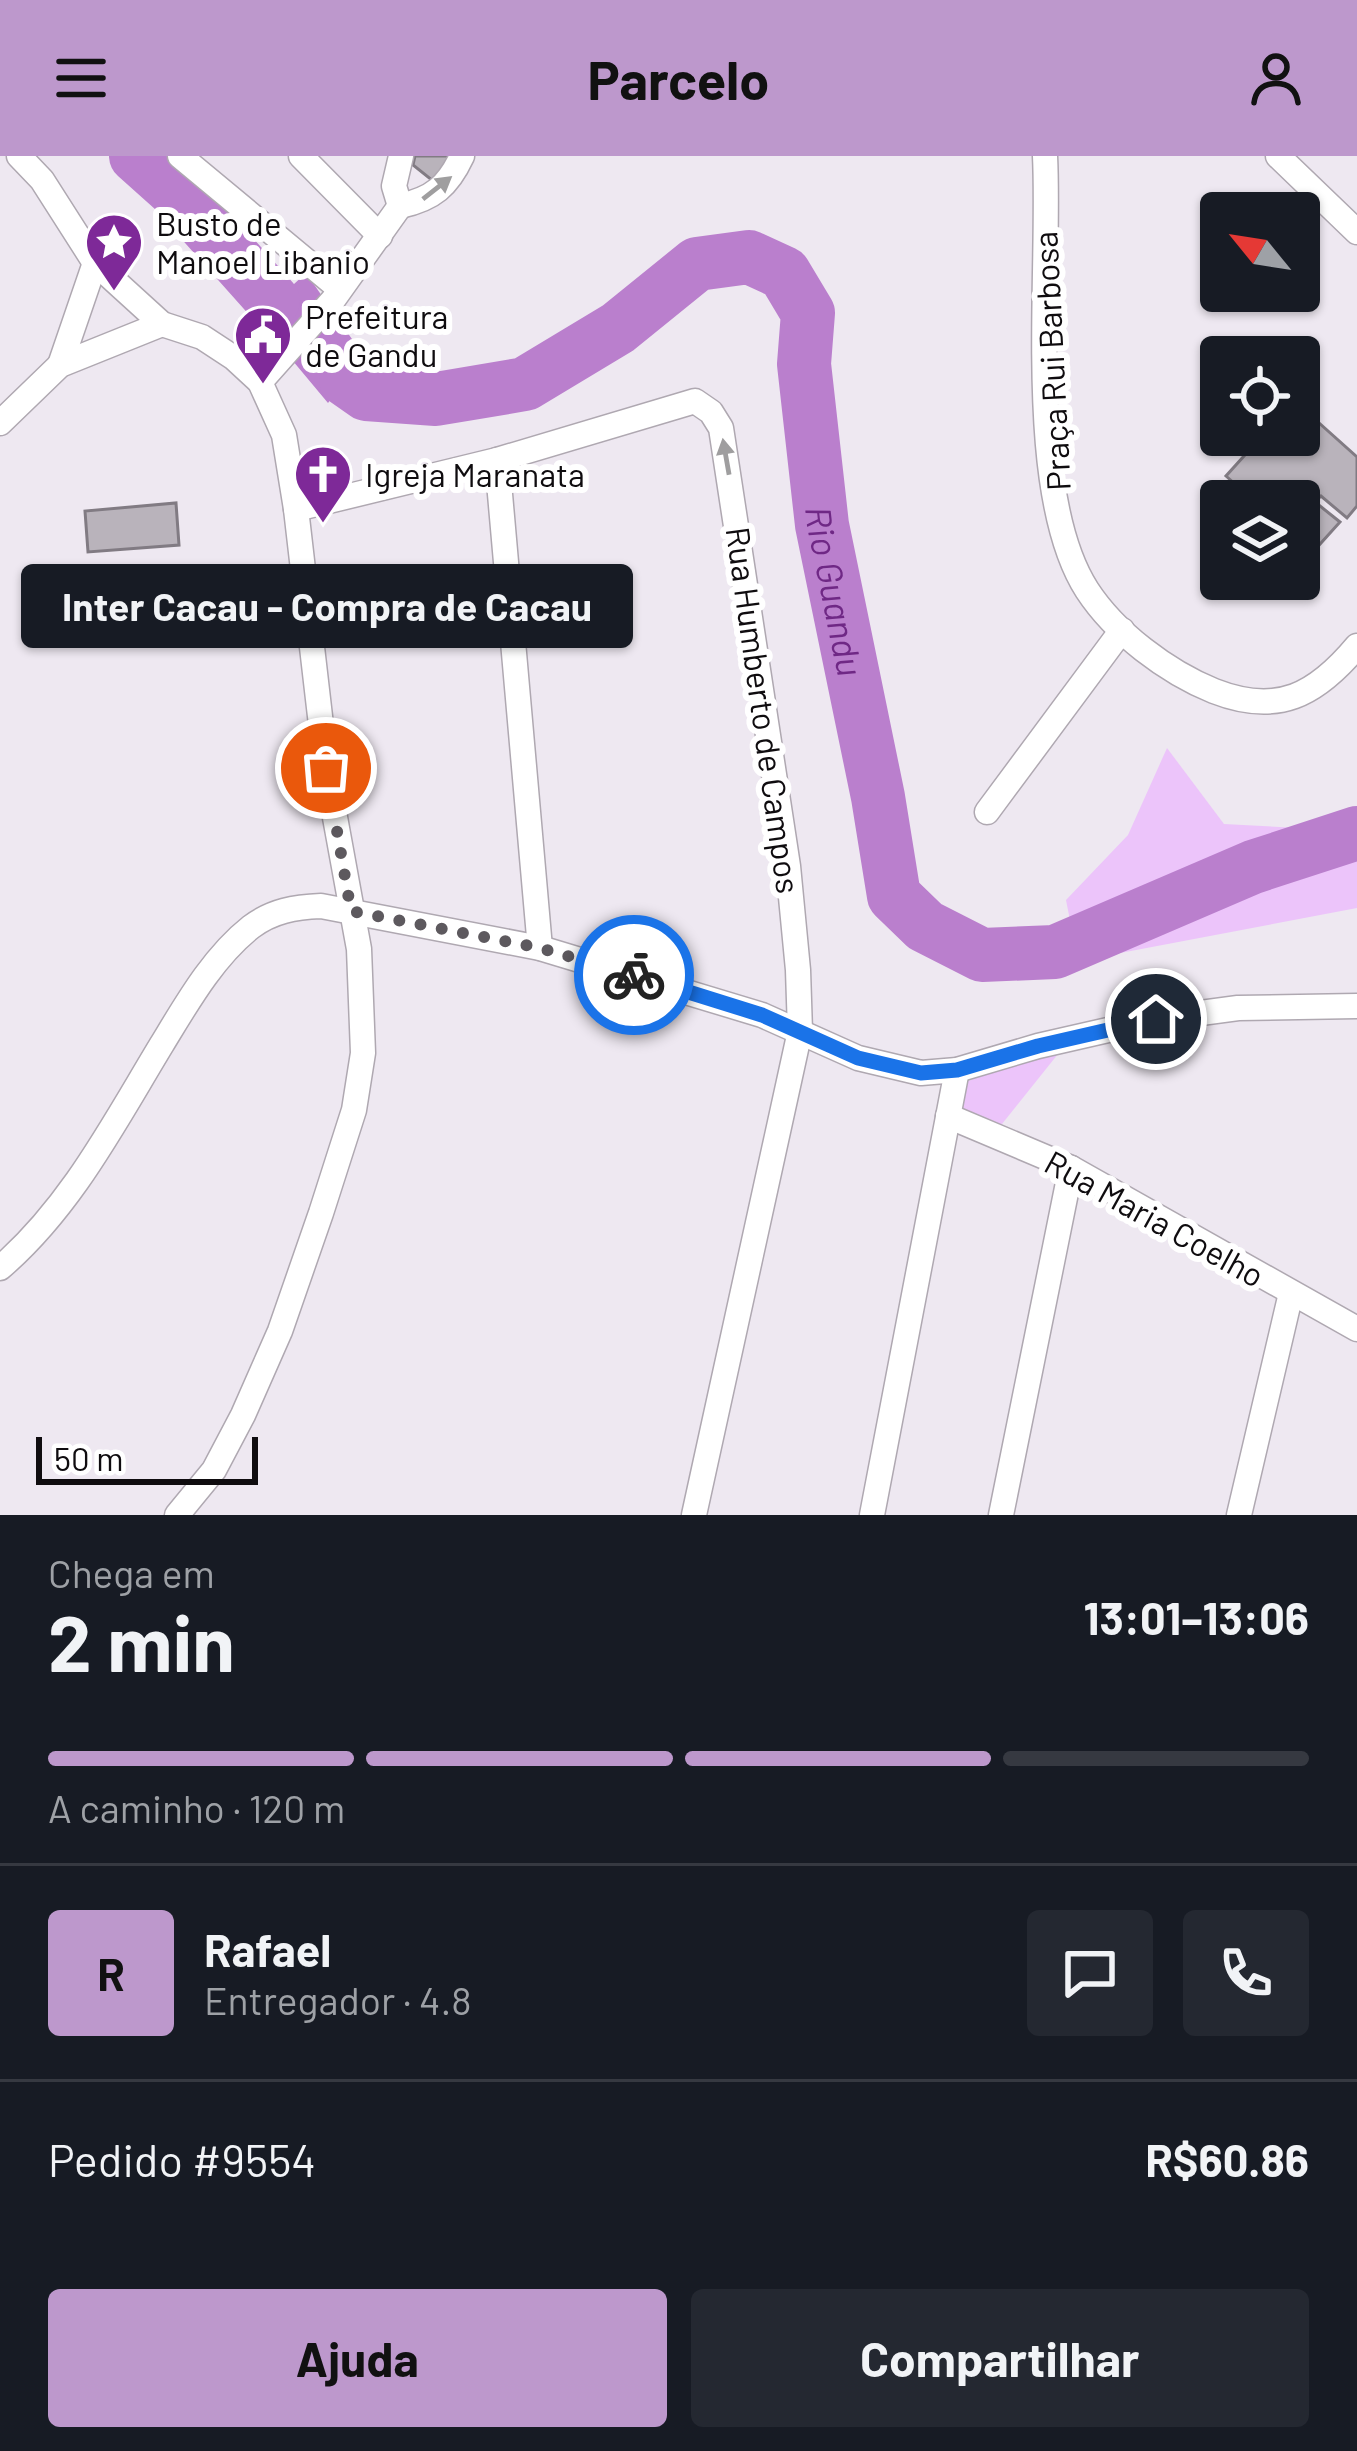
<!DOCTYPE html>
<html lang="pt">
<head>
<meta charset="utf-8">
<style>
	:root { --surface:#171b24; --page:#242831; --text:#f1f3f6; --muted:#9ea1a6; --line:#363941; --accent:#bd98cc }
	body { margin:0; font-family:Barlow,sans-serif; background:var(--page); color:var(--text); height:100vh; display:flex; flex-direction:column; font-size:45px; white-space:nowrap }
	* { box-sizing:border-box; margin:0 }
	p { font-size:39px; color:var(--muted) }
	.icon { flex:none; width:66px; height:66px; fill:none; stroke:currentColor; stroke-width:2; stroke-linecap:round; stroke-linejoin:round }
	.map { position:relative; height:1359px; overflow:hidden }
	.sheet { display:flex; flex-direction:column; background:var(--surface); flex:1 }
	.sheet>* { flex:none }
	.needle { width:78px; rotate:300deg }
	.buttons { position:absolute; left:1200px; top:36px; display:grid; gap:24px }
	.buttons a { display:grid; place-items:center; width:120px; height:120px; border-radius:12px; background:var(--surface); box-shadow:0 3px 9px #0004; font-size:60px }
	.scale { position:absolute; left:36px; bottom:30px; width:222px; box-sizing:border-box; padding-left:12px; border:6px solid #0f0c0f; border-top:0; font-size:33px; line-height:42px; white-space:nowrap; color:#0f0c0f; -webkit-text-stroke:9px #fff; paint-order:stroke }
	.pin { position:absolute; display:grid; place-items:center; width:102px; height:102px; color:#fff; margin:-51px; border:6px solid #fff; border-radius:50%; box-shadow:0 3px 12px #0007 }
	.courier { position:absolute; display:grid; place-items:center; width:120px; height:120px; margin:-60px; border:9px solid #1a73e8; border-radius:50%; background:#fff; color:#222; box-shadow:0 3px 15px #0007 }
	.bubble { position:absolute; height:84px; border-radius:12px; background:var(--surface); box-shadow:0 3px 9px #0004; font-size:39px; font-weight:700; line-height:84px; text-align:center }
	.head em { font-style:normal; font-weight:700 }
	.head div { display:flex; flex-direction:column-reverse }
	.head { display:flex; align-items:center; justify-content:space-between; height:204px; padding:0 48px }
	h1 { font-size:78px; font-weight:700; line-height:90px }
	.bar { display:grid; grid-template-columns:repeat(4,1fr); gap:18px 12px; align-content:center; height:144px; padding:0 48px }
	.bar i { height:15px; border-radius:9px; background:var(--line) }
	.bar .selected { background:var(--accent) }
	.bar p { grid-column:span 4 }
	.line { display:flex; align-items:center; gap:30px; padding:0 48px; border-top:3px solid var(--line) }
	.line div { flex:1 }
	.round { display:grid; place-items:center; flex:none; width:126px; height:126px; border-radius:12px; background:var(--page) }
	.cta { display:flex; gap:24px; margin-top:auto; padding:24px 48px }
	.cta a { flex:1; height:138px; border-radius:12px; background:var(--accent); color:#111; font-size:48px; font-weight:700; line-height:138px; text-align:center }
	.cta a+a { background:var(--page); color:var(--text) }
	header { display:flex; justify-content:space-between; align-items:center; height:156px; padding:0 48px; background:var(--accent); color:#111; font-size:54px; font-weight:700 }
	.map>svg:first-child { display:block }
	.green { fill:#ecc4fa }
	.water { fill:#ba7fcd }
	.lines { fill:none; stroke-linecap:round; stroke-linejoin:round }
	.river { stroke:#ba7fcd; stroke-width:54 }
	.building { fill:#b9b3bb; stroke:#817b83; stroke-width:3 }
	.street-casing { stroke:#afa8b1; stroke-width:27 }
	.street { stroke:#fff; stroke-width:24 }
	.oneway { fill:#9f9e9f }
	.done { stroke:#5d595e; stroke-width:12; stroke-dasharray:0 21.6 }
	.route { stroke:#1a73e8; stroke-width:15 }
	.labels { text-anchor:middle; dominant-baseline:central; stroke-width:12; stroke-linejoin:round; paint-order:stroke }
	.poi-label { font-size:33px; fill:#0f0c0f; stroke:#fff; text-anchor:start }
	.street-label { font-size:33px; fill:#0f0c0f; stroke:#fff }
	.water-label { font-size:36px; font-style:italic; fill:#6f2885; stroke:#fff }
</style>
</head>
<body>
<header><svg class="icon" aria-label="menu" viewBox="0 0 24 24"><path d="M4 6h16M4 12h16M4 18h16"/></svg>Parcelo<svg class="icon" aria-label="person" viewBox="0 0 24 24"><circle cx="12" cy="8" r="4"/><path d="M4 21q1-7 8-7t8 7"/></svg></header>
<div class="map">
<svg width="1357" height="1359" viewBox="0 0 1357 1359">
	<rect width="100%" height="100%" fill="#eee8f1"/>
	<!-- green -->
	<g class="green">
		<path d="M1167 592 1224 668 1300 672 1357 653V752L1078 805 1066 744 1128 679Z"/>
		<path d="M1070 883 994 978 958 953 954 931Z"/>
	</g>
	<!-- water -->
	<path class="water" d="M306 117 377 219 346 224 328 247 257 162Z"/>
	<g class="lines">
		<!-- river -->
		<g class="river">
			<path d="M136 0 174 34 273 145"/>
			<path id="s1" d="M346 224 366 238 436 243 525 228 618 172 697 108 749 101 784 117 808 157 804 208 822 369 878 641 894 740 925 770 982 799 1055 796 1253 711 1357 677"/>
		</g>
	</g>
	<!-- building -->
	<g class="building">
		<path d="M415 0H454L433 25 413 9Z"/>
		<path d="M1299 249 1357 301V350L1347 362 1321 340 1315 346 1340 366 1311 398 1299 387V345H1254L1226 320 1263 279H1299Z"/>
		<path d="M176 347 179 389 88 396 85 355Z"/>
		<path d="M1221 374V405L1206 391Z"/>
	</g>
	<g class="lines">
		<defs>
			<g id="street">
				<path d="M19 0 42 24 95 107 162 168 202 181 234 202 260 226 284 279 296 353 326 612 359 793 363 897 354 954 321 1057 280 1175 243 1259 214 1314 177 1359"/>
				<path d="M180 0 340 133"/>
				<path d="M301 0 380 80"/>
				<path d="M1045 0C1051 117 1024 336 1087 434 1115 477 1167 516 1214 535 1278 560 1316 539 1357 490"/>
				<path d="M1278 0 1357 76"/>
				<path d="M400 50C433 43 448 30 462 0"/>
				<path d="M400 50 394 30 401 0"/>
				<path d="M60 209 95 107"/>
				<path d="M260 226 333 144 400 50"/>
				<path d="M0 267 60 209 162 168"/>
				<path d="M497 304 540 792"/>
				<path d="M296 353 497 304 695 245 711 256 721 272 788 710 798 814 800 875 694 1359"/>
				<path d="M987 656 1122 474"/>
				<path d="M948 960 1071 1012 1357 1173"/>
				<path d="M0 1112C71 1051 114 967 162 888 187 847 213 801 251 771 272 755 295 751 321 750L540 792 762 859 858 902 921 917 957 914 1038 890 1156 863 1238 852 1357 850"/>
				<path d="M872 1359 957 914"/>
				<path d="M1001 1359 1071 1012"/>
				<path d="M1239 1359 1291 1137"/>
			</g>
		</defs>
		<!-- street casing -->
		<use href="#street" class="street-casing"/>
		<!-- street -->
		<use href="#street" class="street"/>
	</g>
	<!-- one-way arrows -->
	<defs><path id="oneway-solid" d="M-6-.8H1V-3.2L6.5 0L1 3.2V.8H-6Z" transform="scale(3)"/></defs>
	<g class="oneway">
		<use href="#oneway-solid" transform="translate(437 32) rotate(-38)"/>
		<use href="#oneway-solid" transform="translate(726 301) rotate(-100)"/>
	</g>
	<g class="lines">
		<!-- done -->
		<path class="done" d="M326 612 351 755 540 792 634 819"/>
		<!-- route -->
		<path class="route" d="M634 819 762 859 858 902 921 917 957 914 1038 890 1156 863"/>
	</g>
	<!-- icons -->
	<defs>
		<symbol id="sight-pin" viewBox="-11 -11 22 30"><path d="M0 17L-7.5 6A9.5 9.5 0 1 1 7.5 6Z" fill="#7e2998" stroke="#fff"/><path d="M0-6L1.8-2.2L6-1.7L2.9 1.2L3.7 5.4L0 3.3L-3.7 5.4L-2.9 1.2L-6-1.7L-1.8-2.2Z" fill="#fff"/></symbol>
		<symbol id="civic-pin" viewBox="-11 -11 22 30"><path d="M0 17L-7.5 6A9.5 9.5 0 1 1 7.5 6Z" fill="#7e2998" stroke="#fff"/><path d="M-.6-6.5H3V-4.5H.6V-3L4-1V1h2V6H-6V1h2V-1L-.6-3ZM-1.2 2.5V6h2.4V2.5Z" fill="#fff"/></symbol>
		<symbol id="church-pin" viewBox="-11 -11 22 30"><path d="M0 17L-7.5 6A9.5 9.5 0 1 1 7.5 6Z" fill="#7e2998" stroke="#fff"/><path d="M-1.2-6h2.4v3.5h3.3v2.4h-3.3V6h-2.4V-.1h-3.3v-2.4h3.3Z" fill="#fff"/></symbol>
	</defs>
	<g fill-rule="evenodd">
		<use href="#sight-pin" x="81" y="53" width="66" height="90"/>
		<use href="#civic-pin" x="230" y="146" width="66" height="90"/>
		<use href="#church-pin" x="290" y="285" width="66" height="90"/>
	</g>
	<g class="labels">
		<!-- poi labels -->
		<g class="poi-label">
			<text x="156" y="67">Busto de<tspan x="156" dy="38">Manoel Libanio</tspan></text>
			<text x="305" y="160">Prefeitura<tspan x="305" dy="38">de Gandu</tspan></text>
			<text x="365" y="318">Igreja Maranata</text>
		</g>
		<!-- street labels -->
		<g class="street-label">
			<text transform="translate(1051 205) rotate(-93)">Praça Rui Barbosa</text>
			<text transform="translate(764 554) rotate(82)">Rua Humberto de Campos</text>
			<text transform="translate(1155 1062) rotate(29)">Rua Maria Coelho</text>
		</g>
		<!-- water labels -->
		<g class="water-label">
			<text stroke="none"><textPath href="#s1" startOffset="813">Rio Guandu</textPath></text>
		</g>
	</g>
</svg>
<div class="buttons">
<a><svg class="needle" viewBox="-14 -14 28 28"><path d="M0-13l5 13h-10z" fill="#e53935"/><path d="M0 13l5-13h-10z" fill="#9ea1a6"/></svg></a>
<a><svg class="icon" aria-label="locate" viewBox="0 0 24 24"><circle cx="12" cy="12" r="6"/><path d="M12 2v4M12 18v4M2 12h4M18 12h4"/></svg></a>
<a><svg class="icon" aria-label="layers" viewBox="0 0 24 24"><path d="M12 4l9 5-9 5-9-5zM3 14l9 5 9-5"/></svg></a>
</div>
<div class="scale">50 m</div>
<div class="pin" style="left:326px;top:612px;background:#ea580c"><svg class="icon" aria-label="bag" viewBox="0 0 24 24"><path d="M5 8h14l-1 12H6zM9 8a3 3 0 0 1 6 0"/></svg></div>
<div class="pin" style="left:1156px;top:863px;background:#1f2937"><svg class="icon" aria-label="home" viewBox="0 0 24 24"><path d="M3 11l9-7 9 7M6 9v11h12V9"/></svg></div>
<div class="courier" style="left:634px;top:819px"><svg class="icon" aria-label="bike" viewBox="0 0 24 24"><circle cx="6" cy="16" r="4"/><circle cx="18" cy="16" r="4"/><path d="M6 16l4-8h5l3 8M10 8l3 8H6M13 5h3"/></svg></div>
<div class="bubble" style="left:21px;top:408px;width:612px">Inter Cacau - Compra de Cacau</div>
</div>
<section class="sheet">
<div class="head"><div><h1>2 min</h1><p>Chega em</p></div><em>13:01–13:06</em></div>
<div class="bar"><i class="selected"></i><i class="selected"></i><i class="selected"></i><i></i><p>A caminho · 120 m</p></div>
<div class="line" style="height:216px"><b class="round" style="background:var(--accent);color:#111">R</b><div><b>Rafael</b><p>Entregador · 4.8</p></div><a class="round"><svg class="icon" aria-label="chat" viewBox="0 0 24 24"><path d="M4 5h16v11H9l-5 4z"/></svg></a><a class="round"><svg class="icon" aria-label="phone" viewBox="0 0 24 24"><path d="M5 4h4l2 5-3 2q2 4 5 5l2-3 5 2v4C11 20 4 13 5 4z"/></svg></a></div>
<div class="line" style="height:156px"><div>Pedido #9554</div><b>R$60.86</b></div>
<div class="cta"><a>Ajuda</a><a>Compartilhar</a></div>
</section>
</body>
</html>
